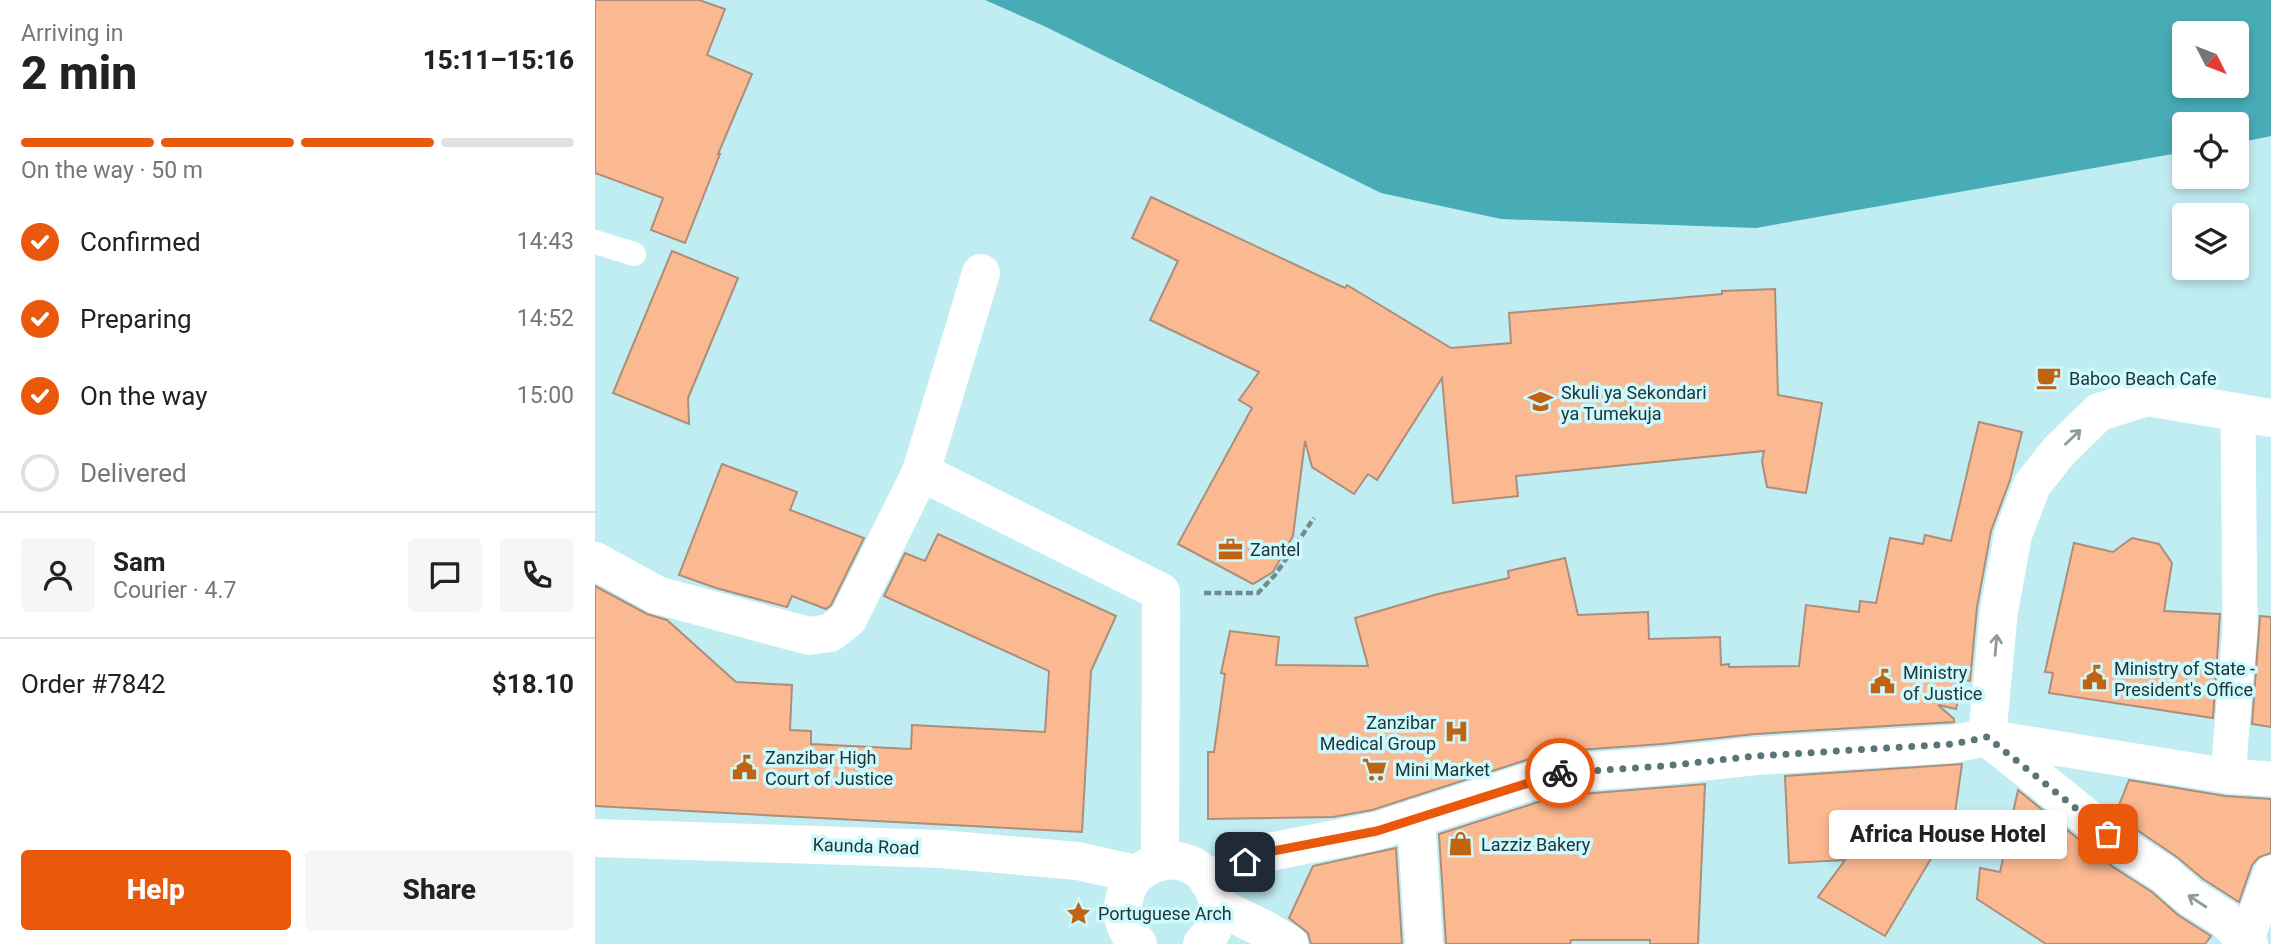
<!DOCTYPE html>
<html lang="en">
<head>
<meta charset="utf-8">
<style>
	:root { --surface:#fff; --page:#f6f6f6; --text:#222; --muted:#767676; --line:#e0e0e0; --accent:#ea580c }
	body { margin:0; font-family:Roboto,sans-serif; background:var(--page); color:var(--text); height:100vh; display:flex; flex-direction:column; font-size:26px; white-space:nowrap }
	* { box-sizing:border-box; margin:0 }
	p { font-size:23px; color:var(--muted) }
	.icon { flex:none; width:38px; height:38px; fill:none; stroke:currentColor; stroke-width:2; stroke-linecap:round; stroke-linejoin:round }
	.map { position:relative; flex:1; overflow:hidden }
	.drawer { display:flex; flex-direction:column; background:var(--surface); width:595px }
	.drawer>* { flex:none }
	.needle { width:46px; rotate:132deg }
	.tools { position:absolute; left:1577px; top:21px; display:grid; gap:14px }
	.tools a { display:grid; place-items:center; width:77px; height:77px; border-radius:7px; background:var(--surface); box-shadow:0 4px 10px #0003; font-size:35px }
	.pin { position:absolute; display:grid; place-items:center; width:60px; height:60px; color:#fff; margin:-30px; border-radius:14px; box-shadow:0 4px 10px #0006 }
	.courier { position:absolute; display:grid; place-items:center; width:70px; height:70px; margin:-35px; border:5px solid #ea580c; border-radius:50%; background:#fff; color:#222; box-shadow:0 2px 9px #0007 }
	.bubble { position:absolute; height:49px; border-radius:7px; background:var(--surface); box-shadow:0 4px 10px #0003; font-size:23px; font-weight:800; line-height:49px; text-align:center }
	.headline em { font-style:normal; font-weight:800 }
	.headline div { display:flex; flex-direction:column-reverse }
	.headline { display:flex; align-items:center; justify-content:space-between; height:119px; padding:0 21px }
	h1 { font-size:46px; font-weight:800; line-height:52px }
	.bar { display:grid; grid-template-columns:repeat(4,1fr); gap:10px 7px; align-content:center; height:84px; padding:0 21px }
	.bar i { height:9px; border-radius:5px; background:var(--line) }
	.bar .selected { background:var(--accent) }
	.bar p { grid-column:span 4 }
	.line { display:flex; align-items:center; gap:18px; padding:0 21px; border-top:2px solid var(--line) }
	.line div { flex:1 }
	.round { display:grid; place-items:center; flex:none; width:74px; height:74px; border-radius:7px; background:var(--page) }
	ol { padding:0 21px; list-style:none }
	li { display:flex; align-items:center; gap:21px; height:77px }
	li p { margin-inline-start:auto }
	li .icon { padding:7px; border-radius:50%; background:var(--accent); color:#fff; stroke-width:4 }
	li:last-child { color:var(--muted) }
	li i { width:38px; height:38px; border:4px solid var(--line); border-radius:50% }
	.action { display:flex; gap:14px; margin-top:auto; padding:14px 21px }
	.action a { flex:1; height:80px; border-radius:7px; background:var(--accent); color:#fff; font-size:28px; font-weight:800; line-height:80px; text-align:center }
	.action a+a { background:var(--page); color:var(--text) }
	main { display:flex; flex:1; min-height:0 }
	.map>svg:first-child { display:block }
	.water { fill:#48acb6; fill-rule:evenodd }
	.building { fill:#fab990; stroke:#ac8e7a; stroke-width:2 }
	.lines { fill:none; stroke-linecap:round; stroke-linejoin:round }
	.path { stroke:#6e8d90; stroke-width:4.5; stroke-dasharray:7 3.5; stroke-linecap:butt }
	.service { stroke:#fff; stroke-width:24 }
	.pedestrian { stroke:#fff; stroke-width:35 }
	.minor { stroke:#fff; stroke-width:38 }
	.secondary { stroke:#fff; stroke-width:38 }
	.oneway { stroke:#919a9a }
	.done { stroke:#5a7578; stroke-width:7; stroke-dasharray:0 12.6 }
	.route { stroke:#ea580c; stroke-width:9 }
	.labels { text-anchor:middle; dominant-baseline:central; stroke-width:7; stroke-linejoin:round; paint-order:stroke }
	.poi-label { font-size:18px; fill:#233536; stroke:#cdfaff; text-anchor:start }
	.street-label { font-size:18px; fill:#233536; stroke:#cdfaff }
</style>
</head>
<body>
<main>
<section class="drawer">
<div class="headline"><div><h1>2 min</h1><p>Arriving in</p></div><em>15:11–15:16</em></div>
<div class="bar"><i class="selected"></i><i class="selected"></i><i class="selected"></i><i></i><p>On the way · 50 m</p></div>
<ol>
<li><svg class="icon" aria-label="check" viewBox="0 0 24 24"><path d="M5 12l5 5 9-10"/></svg>Confirmed<p>14:43</p></li>
<li><svg class="icon" aria-label="check" viewBox="0 0 24 24"><path d="M5 12l5 5 9-10"/></svg>Preparing<p>14:52</p></li>
<li><svg class="icon" aria-label="check" viewBox="0 0 24 24"><path d="M5 12l5 5 9-10"/></svg>On the way<p>15:00</p></li>
<li><i></i>Delivered</li>
</ol>
<div class="line" style="height:126px"><a class="round"><svg class="icon" aria-label="person" viewBox="0 0 24 24"><circle cx="12" cy="8" r="4"/><path d="M4 21q1-7 8-7t8 7"/></svg></a><div><b>Sam</b><p>Courier · 4.7</p></div><a class="round"><svg class="icon" aria-label="chat" viewBox="0 0 24 24"><path d="M4 5h16v11H9l-5 4z"/></svg></a><a class="round"><svg class="icon" aria-label="phone" viewBox="0 0 24 24"><path d="M5 4h4l2 5-3 2q2 4 5 5l2-3 5 2v4C11 20 4 13 5 4z"/></svg></a></div>
<div class="line" style="height:91px"><div>Order #7842</div><b>$18.10</b></div>
<div class="action"><a>Help</a><a>Share</a></div>
</section>
<div class="map">
<svg width="1676" height="944" viewBox="0 0 1676 944">
	<rect width="100%" height="100%" fill="#c0edf2"/>
	<!-- water -->
	<path class="water" d="M390 0H1676V136L1642 143V124H1589V152L1161 228 906 219 786 193 449 26ZM1589 33H1642V86H1589Z"/>
	<!-- building -->
	<g class="building">
		<path d="M0 0H104L130 9 112 55 157 74 123 154H125L90 243 56 230 68 198 0 173Z"/>
		<path d="M556 197 750 288 752 285 856 348 916 343 914 313 1127 294V291L1180 289 1183 395 1227 403 1211 493 1172 487 1167 461 1169 451 921 476 923 496 858 503 847 378 782 480 773 474 759 494 717 467 710 441 698 536 678 572 658 584 583 544 657 408 644 400 664 372 555 320 583 261 537 238Z"/>
		<path d="M77 251 143 278 93 398 94 424 18 393Z"/>
		<path d="M1384 422 1427 432 1415 480 1396 531 1382 607 1375 681 1367 680 1361 709 1343 705 1359 719V722L1160 734 1067 744 956 752 777 810 738 817 613 819V752H619L630 674 626 673 635 631 684 637 681 665 773 666 760 618 843 594 914 578 913 571 970 558 983 615 1053 612 1054 639 1125 637 1126 665 1134 664V667L1204 666 1211 605 1264 612 1265 601 1281 603 1295 538 1328 544 1330 535 1356 541Z"/>
		<path d="M127 464 202 492 195 510 269 538 236 605 231 609 197 596 192 607 121 588 84 575Z"/>
		<path d="M343 534 521 616 496 671 487 832 0 806V586L52 614 72 620 141 682 197 685 195 730 216 731V744L316 749 317 725 450 732 454 671 289 596 310 553 330 561Z"/>
		<path d="M1537 538 1564 544 1577 563 1569 611 1625 614 1618 718 1454 693 1458 673 1450 672 1479 543 1518 552Z"/>
		<path d="M1665 616 1676 617V727L1657 724Z"/>
		<path d="M1367 764 1359 820 1290 936 1223 897 1250 860 1194 863 1190 776Z"/>
		<path d="M1534 780 1630 796 1676 799V853L1664 857 1657 865 1644 902 1608 879 1582 857 1545 832 1521 813Z"/>
		<path d="M1110 784 1103 944H1055V940H976L975 944H851L844 834 962 796Z"/>
		<path d="M1423 790 1518 867 1557 892 1583 915 1616 936 1610 944H1451L1382 899 1385 868 1405 872Z"/>
		<path d="M801 848 807 944H716L713 933 694 918 718 866Z"/>
	</g>
	<g class="lines">
		<!-- path -->
		<path class="path" d="M609 593H663L680 575 719 518"/>
		<!-- service -->
		<path class="service" d="M0 242 39 254"/>
		<!-- pedestrian -->
		<g class="pedestrian">
			<path d="M1392 737 1633 776 1676 779"/>
			<path d="M1633 776 1645 628 1643 412"/>
			<path d="M1651 940 1676 873"/>
		</g>
		<!-- minor -->
		<g class="minor">
			<path d="M326 472 386 273"/>
			<path d="M0 561 62 595 214 636 235 633 253 619 326 472 566 592 565 860"/>
			<path d="M821 818 829 944"/>
			<path d="M0 838 346 849 483 861 540 874"/>
			<path d="M624 907 669 929 694 944"/>
		</g>
		<!-- secondary -->
		<g class="secondary">
			<path d="M1392 737 1404 611 1418 535 1437 485 1464 451 1504 412 1552 397 1676 418"/>
			<path d="M613 881 669 853 782 831 958 774 1069 766 1161 756 1358 744 1392 737 1532 850 1570 875 1595 897 1630 919 1654 944"/>
			<path d="M543 944C530 931 525 918 529 900 533 883 537 875 553 867 603 840 647 904 607 944"/>
		</g>
	</g>
	<!-- one-way arrows -->
	<defs><path id="oneway-shaft" d="M-6 0H5M1.5-3L5.5 0L1.5 3" fill="none" stroke-width="1.6" stroke-linecap="round" stroke-linejoin="round" transform="scale(1.75)"/></defs>
	<g class="oneway">
		<use href="#oneway-shaft" transform="translate(1478 437) rotate(-44)"/>
		<use href="#oneway-shaft" transform="translate(1401 645) rotate(-85)"/>
		<use href="#oneway-shaft" transform="translate(1602 901) rotate(-147)"/>
	</g>
	<g class="lines">
		<!-- done -->
		<path class="done" d="M965 773 1069 766 1161 756 1358 744 1392 737 1513 834"/>
		<!-- route -->
		<path class="route" d="M650 862 668 853 782 831 965 773"/>
	</g>
	<!-- icons -->
	<defs>
		<symbol id="cafe-bare" viewBox="-9 -9 18 18"><path d="M-5.5-4.5H6V0H3Q3 3.5 0 3.5H-2.5Q-5.5 3.5-5.5 0ZM3-3.2v2h1.7v-2ZM-6 4.5H4V6H-6Z" fill="#c06313" stroke="#cdfaff" stroke-width="2.5" paint-order="stroke"/></symbol>
		<symbol id="school-bare" viewBox="-9 -9 18 18"><path d="M0-5L7-2L0 1L-7-2ZM-4 1L0 2.5L4 1V4Q0 6-4 4Z" fill="#c06313" stroke="#cdfaff" stroke-width="2.5" paint-order="stroke"/></symbol>
		<symbol id="office-bare" viewBox="-9 -9 18 18"><path d="M-6-3h4V-5.5h4V-3h4V5H-6ZM-1-4.5V-3h2v-1.5ZM-6 0V1H6V0Z" fill="#c06313" stroke="#cdfaff" stroke-width="2.5" paint-order="stroke"/></symbol>
		<symbol id="civic-bare" viewBox="-9 -9 18 18"><path d="M-.6-6.5H3V-4.5H.6V-3L4-1V1h2V6H-6V1h2V-1L-.6-3ZM-1.2 2.5V6h2.4V2.5Z" fill="#c06313" stroke="#cdfaff" stroke-width="2.5" paint-order="stroke"/></symbol>
		<symbol id="hospital-bare" viewBox="-9 -9 18 18"><path d="M-5-5h3v3.5h4V-5h3V5h-3V1.5h-4V5h-3Z" fill="#c06313" stroke="#cdfaff" stroke-width="2.5" paint-order="stroke"/></symbol>
		<symbol id="supermarket-bare" viewBox="-9 -9 18 18"><path d="M-6-5.5h2.5l.6 2H6L4.5 2H-2.5L-4.4-4H-6ZM-1.5 3.2a1.3 1.3 0 1 0 .1 0ZM3 3.2a1.3 1.3 0 1 0 .1 0Z" fill="#c06313" stroke="#cdfaff" stroke-width="2.5" paint-order="stroke"/></symbol>
		<symbol id="shop-bare" viewBox="-9 -9 18 18"><path d="M-5-2.5h2.3a2.7 3.5 0 0 1 5.4 0H5L5.5 6h-11ZM-1.5-2.5h3a1.5 2.3 0 0 0-3 0Z" fill="#c06313" stroke="#cdfaff" stroke-width="2.5" paint-order="stroke"/></symbol>
		<symbol id="sight-bare" viewBox="-9 -9 18 18"><path d="M0-6L1.8-2.2L6-1.7L2.9 1.2L3.7 5.4L0 3.3L-3.7 5.4L-2.9 1.2L-6-1.7L-1.8-2.2Z" fill="#c06313" stroke="#cdfaff" stroke-width="2.5" paint-order="stroke"/></symbol>
	</defs>
	<g fill-rule="evenodd">
		<use href="#cafe-bare" x="1436" y="360" width="35" height="35"/>
		<use href="#school-bare" x="928" y="384" width="35" height="35"/>
		<use href="#office-bare" x="618" y="532" width="35" height="35"/>
		<use href="#civic-bare" x="1482" y="660" width="35" height="35"/>
		<use href="#civic-bare" x="1270" y="664" width="35" height="35"/>
		<use href="#hospital-bare" x="844" y="714" width="35" height="35"/>
		<use href="#civic-bare" x="132" y="750" width="35" height="35"/>
		<use href="#supermarket-bare" x="762" y="752" width="35" height="35"/>
		<use href="#shop-bare" x="848" y="826" width="35" height="35"/>
		<use href="#sight-bare" x="466" y="896" width="35" height="35"/>
	</g>
	<g class="labels">
		<!-- poi labels -->
		<g class="poi-label">
			<text x="1474" y="378">Baboo Beach Cafe</text>
			<text x="966" y="392">Skuli ya Sekondari<tspan x="966" dy="21">ya Tumekuja</tspan></text>
			<text x="655" y="549">Zantel</text>
			<text x="1519" y="668">Ministry of State -<tspan x="1519" dy="21">President's Office</tspan></text>
			<text x="1308" y="672">Ministry<tspan x="1308" dy="21">of Justice</tspan></text>
			<text x="841" y="722" text-anchor="end">Zanzibar<tspan x="841" dy="21">Medical Group</tspan></text>
			<text x="170" y="757">Zanzibar High<tspan x="170" dy="21">Court of Justice</tspan></text>
			<text x="800" y="769">Mini Market</text>
			<text x="886" y="844">Lazziz Bakery</text>
			<text x="503" y="913">Portuguese Arch</text>
		</g>
		<!-- street labels -->
		<g class="street-label">
			<text transform="translate(271 846) rotate(2)">Kaunda Road</text>
		</g>
	</g>
</svg>
<div class="tools">
<a><svg class="needle" viewBox="-14 -14 28 28"><path d="M0-13l5 13h-10z" fill="#e53935"/><path d="M0 13l5-13h-10z" fill="#767676"/></svg></a>
<a><svg class="icon" aria-label="locate" viewBox="0 0 24 24"><circle cx="12" cy="12" r="6"/><path d="M12 2v4M12 18v4M2 12h4M18 12h4"/></svg></a>
<a><svg class="icon" aria-label="layers" viewBox="0 0 24 24"><path d="M12 4l9 5-9 5-9-5zM3 14l9 5 9-5"/></svg></a>
</div>
<div class="pin" style="left:1513px;top:834px;background:#ea580c"><svg class="icon" aria-label="bag" viewBox="0 0 24 24"><path d="M5 8h14l-1 12H6zM9 8a3 3 0 0 1 6 0"/></svg></div>
<div class="pin" style="left:650px;top:862px;background:#1f2937"><svg class="icon" aria-label="home" viewBox="0 0 24 24"><path d="M3 11l9-7 9 7M6 9v11h12V9"/></svg></div>
<div class="courier" style="left:965px;top:773px"><svg class="icon" aria-label="bike" viewBox="0 0 24 24"><circle cx="6" cy="16" r="4"/><circle cx="18" cy="16" r="4"/><path d="M6 16l4-8h5l3 8M10 8l3 8H6M13 5h3"/></svg></div>
<div class="bubble" style="left:1234px;top:810px;width:238px">Africa House Hotel</div>
</div>
</main>
</body>
</html>
